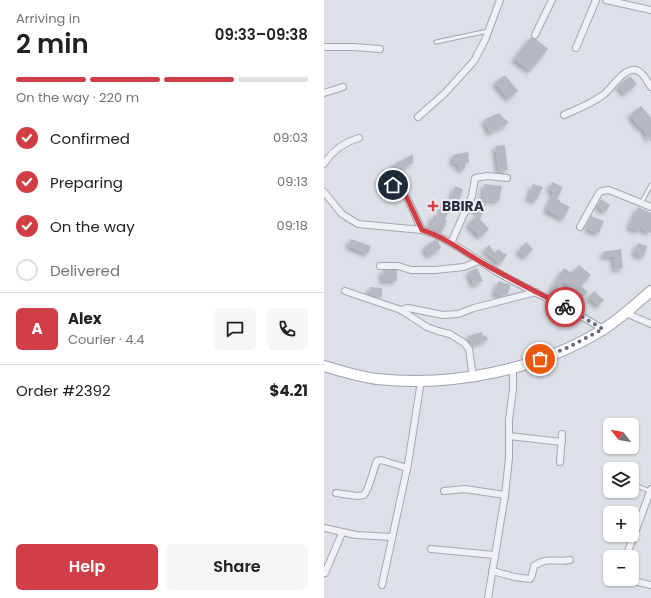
<!DOCTYPE html>
<html lang="en">
<head>
<meta charset="utf-8">
<style>
	:root { --surface:#fff; --page:#f6f6f6; --text:#202124; --muted:#757577; --line:#e0e0e0; --accent:#d03f45 }
	body { margin:0; font-family:Poppins,sans-serif; background:var(--page); color:var(--text); height:100vh; display:flex; flex-direction:column; font-size:15px; white-space:nowrap }
	* { box-sizing:border-box; margin:0 }
	p { font-size:13px; color:var(--muted) }
	.icon { flex:none; width:22px; height:22px; fill:none; stroke:currentColor; stroke-width:2; stroke-linecap:round; stroke-linejoin:round }
	.map { position:relative; flex:1; overflow:hidden }
	.details { display:flex; flex-direction:column; background:var(--surface); width:324px }
	.details>* { flex:none }
	.needle { width:26px; rotate:301deg }
	.buttons { position:absolute; left:279px; top:418px; display:grid; gap:8px }
	.buttons a { display:grid; place-items:center; width:36px; height:36px; border-radius:6px; background:var(--surface); box-shadow:0 1px 3px #0004; font-size:20px }
	.pin { position:absolute; display:grid; place-items:center; width:34px; height:34px; color:#fff; margin:-17px; border:2px solid #fff; border-radius:50%; box-shadow:0 1px 4px #0007 }
	.courier { position:absolute; display:grid; place-items:center; width:40px; height:40px; margin:-20px; border:3px solid #d03f45; border-radius:50%; background:#fff; color:#222; box-shadow:0 1px 5px #0007 }
	.overview em { font-style:normal; font-weight:600 }
	.overview div { display:flex; flex-direction:column-reverse }
	.overview { display:flex; align-items:center; justify-content:space-between; height:68px; padding:0 16px }
	h1 { font-size:26px; font-weight:600; line-height:30px }
	.bar { display:grid; grid-template-columns:repeat(4,1fr); gap:6px 4px; align-content:center; height:48px; padding:0 16px }
	.bar i { height:5px; border-radius:3px; background:var(--line) }
	.bar .active { background:var(--accent) }
	.bar p { grid-column:span 4 }
	.line { display:flex; align-items:center; gap:10px; padding:0 16px; border-top:1px solid var(--line) }
	.line div { flex:1 }
	.round { display:grid; place-items:center; flex:none; width:42px; height:42px; border-radius:6px; background:var(--page) }
	ol { padding:0 16px; list-style:none }
	li { display:flex; align-items:center; gap:12px; height:44px }
	li p { margin-inline-start:auto }
	li .icon { padding:4px; border-radius:50%; background:var(--accent); color:#fff; stroke-width:4 }
	li:last-child { color:var(--muted) }
	li i { width:22px; height:22px; border:2px solid var(--line); border-radius:50% }
	.cta { display:flex; gap:8px; margin-top:auto; padding:8px 16px }
	.cta a { flex:1; height:46px; border-radius:6px; background:var(--accent); color:#fff; font-size:16px; font-weight:600; line-height:46px; text-align:center }
	.cta a+a { background:var(--page); color:var(--text) }
	main { display:flex; flex:1; min-height:0 }
	.map>svg:first-child { display:block }
	.building { fill:#b5b9c4; filter:url(#shadow) }
	.lines { fill:none; stroke-linecap:round; stroke-linejoin:round }
	.service-casing { stroke:#a2a7b1; stroke-width:5 }
	.minor-casing { stroke:#a2a7b1; stroke-width:8 }
	.primary-casing { stroke:#9ca3b3; stroke-width:12 }
	.service { stroke:#f0f1f6; stroke-width:3 }
	.minor { stroke:#f0f1f6; stroke-width:6 }
	.primary { stroke:#fff; stroke-width:10 }
	.done { stroke:#666c79; stroke-width:4; stroke-dasharray:0 7.2 }
	.route { stroke:#d03f45; stroke-width:5 }
	.poi-dot { fill:#d03f45; stroke:#edeff5; stroke-width:1.5 }
	.labels { text-anchor:middle; dominant-baseline:central; stroke-width:4; stroke-linejoin:round; paint-order:stroke }
	.poi-label { font-size:14px; font-weight:bold; fill:#262d3e; stroke:#edeff5; text-anchor:start }
</style>
</head>
<body>
<main>
<section class="details">
<div class="overview"><div><h1>2 min</h1><p>Arriving in</p></div><em>09:33–09:38</em></div>
<div class="bar"><i class="active"></i><i class="active"></i><i class="active"></i><i></i><p>On the way · 220 m</p></div>
<ol>
<li><svg class="icon" aria-label="check" viewBox="0 0 24 24"><path d="M5 12l5 5 9-10"/></svg>Confirmed<p>09:03</p></li>
<li><svg class="icon" aria-label="check" viewBox="0 0 24 24"><path d="M5 12l5 5 9-10"/></svg>Preparing<p>09:13</p></li>
<li><svg class="icon" aria-label="check" viewBox="0 0 24 24"><path d="M5 12l5 5 9-10"/></svg>On the way<p>09:18</p></li>
<li><i></i>Delivered</li>
</ol>
<div class="line" style="height:72px"><b class="round" style="background:var(--accent);color:#fff">A</b><div><b>Alex</b><p>Courier · 4.4</p></div><a class="round"><svg class="icon" aria-label="chat" viewBox="0 0 24 24"><path d="M4 5h16v11H9l-5 4z"/></svg></a><a class="round"><svg class="icon" aria-label="phone" viewBox="0 0 24 24"><path d="M5 4h4l2 5-3 2q2 4 5 5l2-3 5 2v4C11 20 4 13 5 4z"/></svg></a></div>
<div class="line" style="height:52px"><div>Order #2392</div><b>$4.21</b></div>
<div class="cta"><a>Help</a><a>Share</a></div>
</section>
<div class="map">
<svg width="327" height="598" viewBox="0 0 327 598">
	<defs>
		<filter id="shadow"><feDropShadow dx="-3" dy="3" stdDeviation="2" flood-color="#0004"/></filter>
	</defs>
	<rect width="100%" height="100%" fill="#dde0e7"/>
	<!-- building -->
	<g class="building">
		<path d="M207 37 212 39 224 49 206 71 190 59Z"/>
		<path d="M181 75 194 91 184 99 171 83Z"/>
		<path d="M306 76 313 84 301 94 294 86Z"/>
		<path d="M317 106 327 118V142L317 126 315 127 306 115Z"/>
		<path d="M175 113 185 123 166 133 160 120Z"/>
		<path d="M181 145 184 170 175 172 171 146Z"/>
		<path d="M144 152 145 162 141 163V169H135L134 163 129 164V155Z"/>
		<path d="M89 154V163L72 172 69 165Z"/>
		<path d="M228 182 239 187 233 199 236 200V202L246 207 239 219 222 210 230 192 225 189Z"/>
		<path d="M160 184 178 186 175 201 159 200Z"/>
		<path d="M209 184 219 187 212 201 204 198Z"/>
		<path d="M131 186 139 189 135 200 127 198Z"/>
		<path d="M277 199 286 205 281 212 273 206Z"/>
		<path d="M152 200 162 204 156 219 165 229 156 237 144 224 156 213 148 209Z"/>
		<path d="M120 201 127 204 121 220 123 221 117 233 104 227 110 215 114 217Z"/>
		<path d="M314 207 327 213V233L316 228 314 231 305 227Z"/>
		<path d="M267 216 280 221 275 233 263 229Z"/>
		<path d="M27 239 47 246 44 254 24 246Z"/>
		<path d="M110 240 114 241 117 248 105 256 100 248Z"/>
		<path d="M202 242 209 249 202 257 194 251Z"/>
		<path d="M314 243 323 246 320 257 310 254Z"/>
		<path d="M165 245 171 253 174 249 183 255 176 264 160 250Z"/>
		<path d="M297 249 299 268 291 270 289 256 281 257 278 252Z"/>
		<path d="M255 265 267 275 257 286 264 292 256 300 250 296 253 293 238 281 231 294 226 291 240 268 248 273Z"/>
		<path d="M153 268 159 281 150 285 144 272Z"/>
		<path d="M59 270H73V281H58Z"/>
		<path d="M175 281 187 285 183 295 178 296 170 293Z"/>
		<path d="M46 287 58 288V297L45 295Z"/>
		<path d="M270 291 280 300 274 306 265 297Z"/>
		<path d="M158 332 159 336 162 335 164 340 148 345 144 336Z"/>
	</g>
	<g class="lines">
		<defs>
			<g id="service">
				<path d="M112 42 164 31"/>
				<path d="M317 203 327 185"/>
				<path d="M308 484 326 491"/>
			</g>
			<g id="minor">
				<path d="M282 0 327 10"/>
				<path d="M211 35 228 0"/>
				<path d="M0 47H29L56 49"/>
				<path d="M252 48 272 0"/>
				<path d="M0 93 19 87"/>
				<path d="M240 115C253 109 267 104 279 95 289 88 304 59 318 74 322 78 324 83 327 87"/>
				<path d="M94 117 121 93 150 61 161 40 176 0"/>
				<path d="M0 164C8 151 21 142 35 138"/>
				<path d="M60 179 78 190 83 198 98 230"/>
				<path d="M0 192 18 214 34 224 98 230C127 239 153 261 180 276 213 294 247 309 279 329"/>
				<path d="M256 227 275 193 278 191 285 190 327 207"/>
				<path d="M127 243 148 196 151 178 164 176 183 178"/>
				<path d="M56 266H74L87 270H111L140 267 155 261"/>
				<path d="M21 291 77 310 103 327 114 331 126 334 140 343 145 349 149 377"/>
				<path d="M77 310 84 308 119 315 134 314 150 308 212 292"/>
				<path d="M302 313 327 324"/>
				<path d="M185 436 238 442"/>
				<path d="M236 462 238 434"/>
				<path d="M120 491 141 489 181 495"/>
				<path d="M12 493 33 496 40 495C47 485 48 472 53 461L57 460 83 468"/>
				<path d="M0 528 32 535 68 537"/>
				<path d="M107 549 170 555"/>
				<path d="M302 557 327 489"/>
				<path d="M168 571 191 577 206 579 208 575 210 566C224 556 232 563 246 560"/>
				<path d="M1 573 18 533"/>
				<path d="M301 579 327 585"/>
				<path d="M58 585 84 464 97 381"/>
				<path d="M164 598 181 495 185 458V420L189 389V367"/>
			</g>
			<path id="primary" d="M0 366C17 371 35 377 53 379 130 387 214 370 280 329 297 318 312 304 327 291"/>
		</defs>
		<!-- service casing -->
		<use href="#service" class="service-casing"/>
		<!-- minor casing -->
		<use href="#minor" class="minor-casing"/>
		<!-- primary casing -->
		<use href="#primary" class="primary-casing"/>
		<!-- service -->
		<use href="#service" class="service"/>
		<!-- minor -->
		<use href="#minor" class="minor"/>
		<!-- primary -->
		<use href="#primary" class="primary"/>
	</g>
	<g class="lines">
		<!-- done -->
		<path class="done" d="M216 359 245 347 279 329 241 307"/>
		<!-- route -->
		<path class="route" d="M69 185 78 190 83 198 98 230C121 237 141 253 162 265 188 280 215 293 241 307"/>
	</g>
	<!-- markers -->
	<path class="poi-dot" d="M107 200h4v4h4v4h-4v4h-4v-4h-4v-4h4z"/>
	<g class="labels">
		<!-- poi labels -->
		<g class="poi-label">
			<text x="118" y="206">BBIRA</text>
		</g>
	</g>
</svg>
<div class="buttons">
<a><svg class="needle" viewBox="-14 -14 28 28"><path d="M0-13l5 13h-10z" fill="#e53935"/><path d="M0 13l5-13h-10z" fill="#757577"/></svg></a>
<a><svg class="icon" aria-label="layers" viewBox="0 0 24 24"><path d="M12 4l9 5-9 5-9-5zM3 14l9 5 9-5"/></svg></a>
<a>+</a>
<a>−</a>
</div>
<div class="pin" style="left:216px;top:359px;background:#ea580c"><svg class="icon" aria-label="bag" viewBox="0 0 24 24"><path d="M5 8h14l-1 12H6zM9 8a3 3 0 0 1 6 0"/></svg></div>
<div class="pin" style="left:69px;top:185px;background:#1f2937"><svg class="icon" aria-label="home" viewBox="0 0 24 24"><path d="M3 11l9-7 9 7M6 9v11h12V9"/></svg></div>
<div class="courier" style="left:241px;top:307px"><svg class="icon" aria-label="bike" viewBox="0 0 24 24"><circle cx="6" cy="16" r="4"/><circle cx="18" cy="16" r="4"/><path d="M6 16l4-8h5l3 8M10 8l3 8H6M13 5h3"/></svg></div>
</div>
</main>
</body>
</html>
